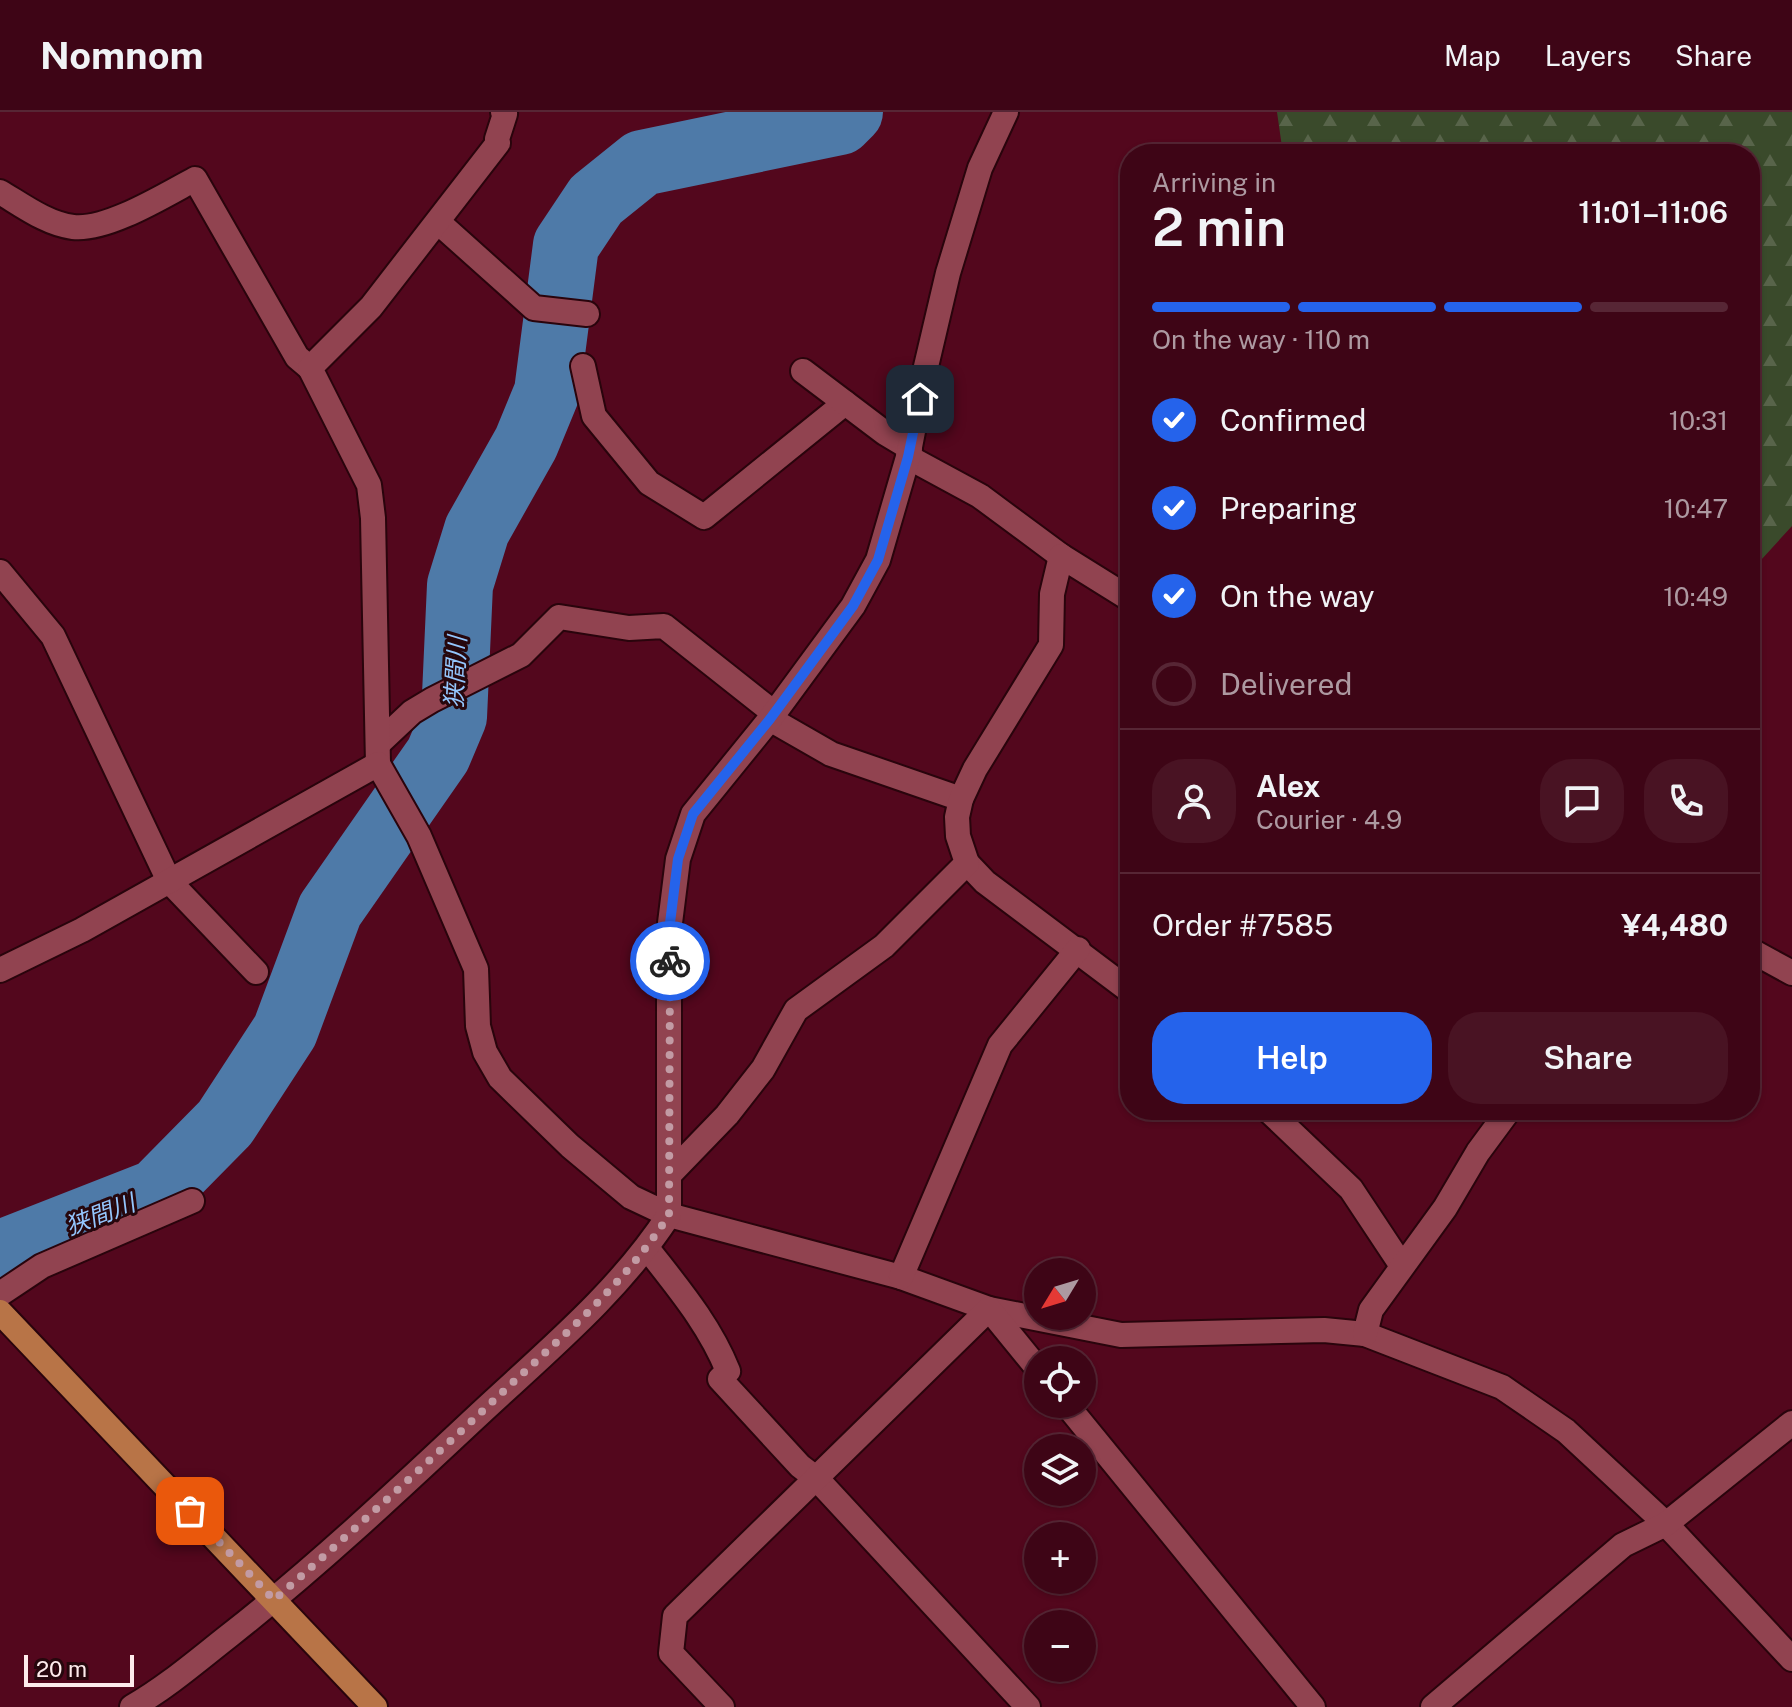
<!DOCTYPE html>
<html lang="en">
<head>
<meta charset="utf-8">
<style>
	:root { --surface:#3e0516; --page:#491323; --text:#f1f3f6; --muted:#ad99a1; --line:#572635; --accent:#2563eb }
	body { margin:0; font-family:"Public Sans","Noto Sans JP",sans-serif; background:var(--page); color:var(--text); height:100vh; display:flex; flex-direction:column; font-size:30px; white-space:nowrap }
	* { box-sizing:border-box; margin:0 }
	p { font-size:26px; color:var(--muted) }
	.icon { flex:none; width:44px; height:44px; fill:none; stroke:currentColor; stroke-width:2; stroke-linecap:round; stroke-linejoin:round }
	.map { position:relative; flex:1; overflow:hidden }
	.panel { position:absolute; left:1120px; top:32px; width:640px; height:976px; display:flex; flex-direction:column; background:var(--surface); border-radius:32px; box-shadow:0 2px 6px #0004,0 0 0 2px var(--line) }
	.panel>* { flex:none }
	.needle { width:52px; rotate:232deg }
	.fabs { position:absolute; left:1024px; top:1146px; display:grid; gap:16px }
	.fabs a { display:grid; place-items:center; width:72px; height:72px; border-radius:50%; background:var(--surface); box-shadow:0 2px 6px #0004,0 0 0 2px var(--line); font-size:40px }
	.scale { position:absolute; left:24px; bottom:20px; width:110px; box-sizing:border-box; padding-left:8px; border:4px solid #feebec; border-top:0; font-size:22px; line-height:28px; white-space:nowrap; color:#feebec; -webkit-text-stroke:6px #26070d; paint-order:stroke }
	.pin { position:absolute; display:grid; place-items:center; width:68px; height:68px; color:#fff; margin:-34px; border-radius:16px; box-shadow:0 4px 12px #0006 }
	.courier { position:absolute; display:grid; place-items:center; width:80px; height:80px; margin:-40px; border:6px solid #2563eb; border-radius:50%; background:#fff; color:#222; box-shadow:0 2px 10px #0007 }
	.summary em { font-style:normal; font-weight:600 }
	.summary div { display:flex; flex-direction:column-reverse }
	.summary { display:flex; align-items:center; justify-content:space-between; height:136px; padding:0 32px }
	h1 { font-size:52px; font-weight:600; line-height:60px }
	.bar { display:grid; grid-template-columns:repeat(4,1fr); gap:12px 8px; align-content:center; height:96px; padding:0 32px }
	.bar i { height:10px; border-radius:6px; background:var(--line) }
	.bar .on { background:var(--accent) }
	.bar p { grid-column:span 4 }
	.line { display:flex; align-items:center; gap:20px; padding:0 32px; border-top:2px solid var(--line) }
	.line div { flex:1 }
	.round { display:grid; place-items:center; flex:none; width:84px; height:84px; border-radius:32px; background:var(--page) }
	ol { padding:0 32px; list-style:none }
	li { display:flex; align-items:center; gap:24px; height:88px }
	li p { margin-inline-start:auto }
	li .icon { padding:8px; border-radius:50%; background:var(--accent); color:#fff; stroke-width:4 }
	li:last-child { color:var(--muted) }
	li i { width:44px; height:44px; border:4px solid var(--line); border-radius:50% }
	.action { display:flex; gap:16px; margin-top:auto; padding:16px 32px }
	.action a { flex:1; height:92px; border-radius:32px; background:var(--accent); color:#fff; font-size:32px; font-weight:600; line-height:92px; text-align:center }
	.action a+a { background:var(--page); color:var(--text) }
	header { display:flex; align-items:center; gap:48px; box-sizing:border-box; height:112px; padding:0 40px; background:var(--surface); border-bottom:2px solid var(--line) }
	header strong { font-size:38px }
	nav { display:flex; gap:44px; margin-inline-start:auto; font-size:28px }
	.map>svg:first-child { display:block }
	.forest { fill:url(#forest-firs) }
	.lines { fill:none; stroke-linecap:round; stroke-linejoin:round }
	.river { stroke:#4e7aa8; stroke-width:66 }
	.minor-casing { stroke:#29040c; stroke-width:28 }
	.primary-casing { stroke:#29040c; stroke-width:28 }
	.minor { stroke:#914350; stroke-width:24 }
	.primary { stroke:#b87447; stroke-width:24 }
	.done { stroke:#c29ba4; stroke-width:8; stroke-dasharray:0 14.4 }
	.route { stroke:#2563eb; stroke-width:10 }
	.labels { text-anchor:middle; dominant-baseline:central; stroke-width:6; stroke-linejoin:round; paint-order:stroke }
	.water-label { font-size:24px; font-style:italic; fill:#94c6fd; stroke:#26070d }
</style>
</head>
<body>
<header>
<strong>Nomnom</strong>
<nav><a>Map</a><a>Layers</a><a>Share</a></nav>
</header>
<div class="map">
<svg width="1792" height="1595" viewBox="0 0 1792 1595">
	<defs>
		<pattern id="forest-firs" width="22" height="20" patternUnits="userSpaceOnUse" patternTransform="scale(2)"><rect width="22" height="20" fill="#3a4a2b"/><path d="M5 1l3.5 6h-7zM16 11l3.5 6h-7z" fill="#58644a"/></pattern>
	</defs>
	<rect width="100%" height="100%" fill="#53071d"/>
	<!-- forest -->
	<path class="forest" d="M1277 0H1792V414L1750 460V42H1283Z"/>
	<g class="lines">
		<!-- river -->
		<path class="river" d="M1 1141 157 1080 225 1011 285 919 330 798 438 643 454 605 460 473 477 418 526 331 547 280 566 133 596 88 642 51 840 10 850 0"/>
		<defs>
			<g id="minor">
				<path d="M0 80C22 93 47 112 73 115 107 119 165 83 195 67L297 245 310 256"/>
				<path d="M438 110 534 196 587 202"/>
				<path d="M583 254 594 304 649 371 704 405 845 291"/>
				<path d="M803 259 885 321 910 336"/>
				<path d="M908 345 980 384 1061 444"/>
				<path d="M0 460 53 524 169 769 256 860"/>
				<path d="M770 607 831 642 961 687"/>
				<path d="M378 632 412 600 432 588 521 543 559 505 629 516 664 514 774 601"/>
				<path d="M378 652 373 406 369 373 310 256 371 195 498 31 497 27 505 2 503 0"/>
				<path d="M967 751 985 770 1130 879"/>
				<path d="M1750 838 1792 861"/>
				<path d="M0 858 82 818 378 652 419 724 476 857 478 914 485 940 500 966 570 1034 631 1085 669 1103 901 1165 989 1197 1121 1223 1324 1218 1365 1222 1502 1275 1566 1319 1666 1412 1792 1547"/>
				<path d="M1268 998 1351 1077 1402 1154"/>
				<path d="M671 1061 727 1003 763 957 796 898 884 834 967 751 958 724 957 705 961 687 975 657 1051 533 1052 482 1061 444 1130 487"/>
				<path d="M647 1136C678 1176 709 1212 728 1259L720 1267 800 1354 817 1367 1028 1595"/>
				<path d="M901 1165 1000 933 1078 837"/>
				<path d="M0 1182 42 1154 192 1089"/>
				<path d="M1365 1222 1371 1198 1445 1096 1478 1040 1509 998"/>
				<path d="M1066 1292 1313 1595"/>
				<path d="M132 1595C167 1575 198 1548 230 1523 315 1456 393 1383 472 1309 541 1244 617 1183 669 1103V819L678 747 693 702 770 607 853 494 878 448 908 345 924 263 948 161 980 56 1006 0"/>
				<path d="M722 1595 671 1541 675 1504 989 1197 1038 1257"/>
				<path d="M1433 1595 1623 1433 1666 1412 1792 1311"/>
			</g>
			<path id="primary" d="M0 1200 375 1595"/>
		</defs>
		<!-- minor casing -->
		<use href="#minor" class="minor-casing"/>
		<!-- primary casing -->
		<use href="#primary" class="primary-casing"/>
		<!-- minor -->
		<use href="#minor" class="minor"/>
		<!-- primary -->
		<use href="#primary" class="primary"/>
	</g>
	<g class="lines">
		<!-- done -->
		<path class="done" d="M190 1399 274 1488C353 1419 431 1348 508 1275 565 1222 626 1170 669 1103L670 849"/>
		<!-- route -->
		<path class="route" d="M670 849 669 819 678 747 693 702 770 607 853 494 878 448 908 345 920 287"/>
	</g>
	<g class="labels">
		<!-- water labels -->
		<g class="water-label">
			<text transform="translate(455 560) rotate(-87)">狭間川</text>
			<text transform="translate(100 1102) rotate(-21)">狭間川</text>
		</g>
	</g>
</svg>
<div class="fabs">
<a><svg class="needle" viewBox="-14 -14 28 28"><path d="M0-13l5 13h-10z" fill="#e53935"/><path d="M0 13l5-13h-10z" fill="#ad99a1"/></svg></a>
<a><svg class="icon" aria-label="locate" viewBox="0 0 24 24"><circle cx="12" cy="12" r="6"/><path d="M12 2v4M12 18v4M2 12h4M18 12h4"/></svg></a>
<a><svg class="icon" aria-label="layers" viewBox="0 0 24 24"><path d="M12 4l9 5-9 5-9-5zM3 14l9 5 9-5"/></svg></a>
<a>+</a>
<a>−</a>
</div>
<div class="scale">20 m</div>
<div class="pin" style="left:190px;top:1399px;background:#ea580c"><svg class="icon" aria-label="bag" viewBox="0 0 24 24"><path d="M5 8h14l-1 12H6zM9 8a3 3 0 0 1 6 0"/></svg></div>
<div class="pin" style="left:920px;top:287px;background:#1f2937"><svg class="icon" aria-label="home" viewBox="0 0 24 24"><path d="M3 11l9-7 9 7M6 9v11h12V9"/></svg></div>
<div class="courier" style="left:670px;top:849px"><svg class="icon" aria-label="bike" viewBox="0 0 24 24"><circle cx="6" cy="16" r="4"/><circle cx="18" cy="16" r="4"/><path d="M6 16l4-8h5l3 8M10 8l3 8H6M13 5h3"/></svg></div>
<section class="panel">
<div class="summary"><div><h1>2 min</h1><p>Arriving in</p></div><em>11:01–11:06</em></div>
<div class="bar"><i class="on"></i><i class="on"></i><i class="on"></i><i></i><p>On the way · 110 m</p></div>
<ol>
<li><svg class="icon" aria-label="check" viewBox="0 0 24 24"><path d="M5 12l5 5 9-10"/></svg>Confirmed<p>10:31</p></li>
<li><svg class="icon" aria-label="check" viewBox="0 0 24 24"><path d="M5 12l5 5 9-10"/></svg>Preparing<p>10:47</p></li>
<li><svg class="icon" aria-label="check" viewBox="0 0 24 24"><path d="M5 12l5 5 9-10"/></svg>On the way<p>10:49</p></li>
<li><i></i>Delivered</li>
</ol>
<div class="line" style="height:144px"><a class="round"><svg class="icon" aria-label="person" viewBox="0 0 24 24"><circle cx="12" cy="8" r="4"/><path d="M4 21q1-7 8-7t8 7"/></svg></a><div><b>Alex</b><p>Courier · 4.9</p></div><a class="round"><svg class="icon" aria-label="chat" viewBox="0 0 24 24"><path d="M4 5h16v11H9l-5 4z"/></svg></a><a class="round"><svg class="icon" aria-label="phone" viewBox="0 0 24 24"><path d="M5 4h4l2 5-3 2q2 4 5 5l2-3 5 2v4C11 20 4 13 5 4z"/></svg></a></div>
<div class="line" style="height:104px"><div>Order #7585</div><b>¥4,480</b></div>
<div class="action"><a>Help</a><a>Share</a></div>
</section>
</div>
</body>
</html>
